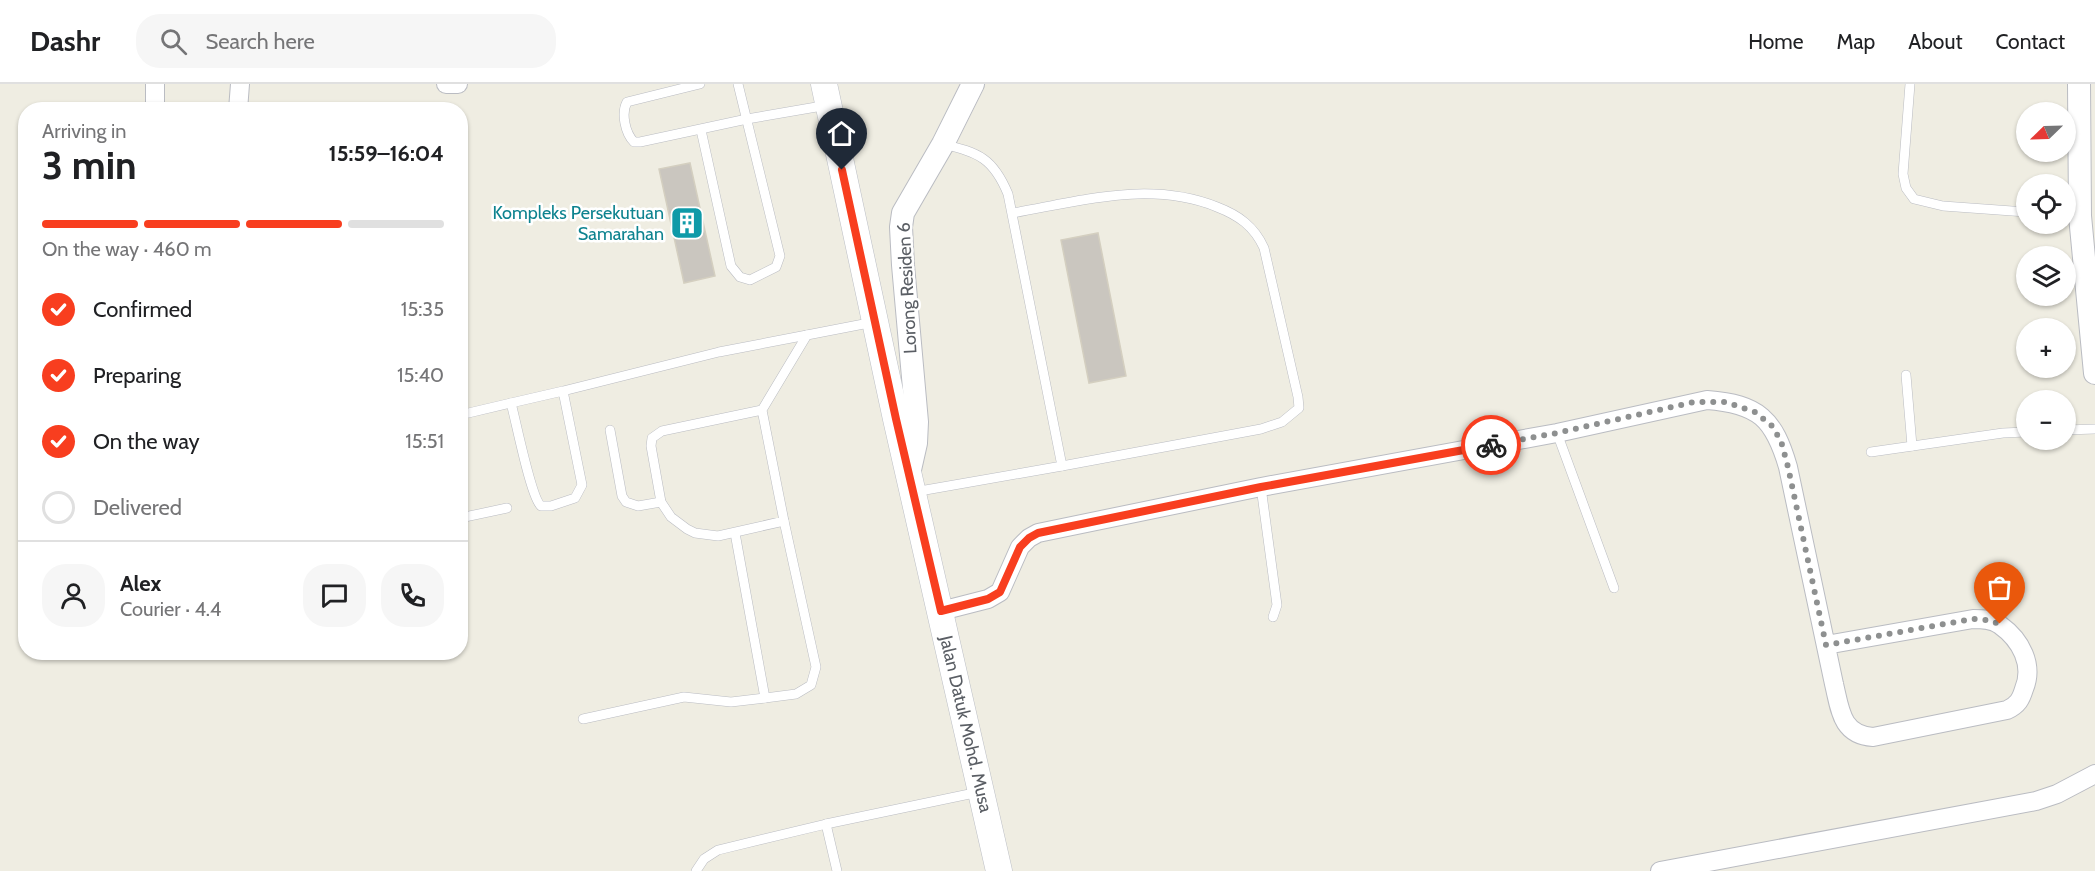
<!DOCTYPE html>
<html lang="en">
<head>
<meta charset="utf-8">
<style>
	:root { --surface:#fff; --page:#f6f6f6; --text:#202124; --muted:#757577; --line:#e0e0e0; --accent:#f83e1f }
	body { margin:0; font-family:Cabin,sans-serif; background:var(--page); color:var(--text); height:100vh; display:flex; flex-direction:column; font-size:22px; white-space:nowrap }
	* { box-sizing:border-box; margin:0 }
	p { font-size:20px; color:var(--muted) }
	.icon { flex:none; width:33px; height:33px; fill:none; stroke:currentColor; stroke-width:2; stroke-linecap:round; stroke-linejoin:round }
	.map { position:relative; flex:1; overflow:hidden }
	.panel { position:absolute; left:18px; top:18px; width:450px; height:558px; display:flex; flex-direction:column; background:var(--surface); border-radius:24px; box-shadow:0 2px 4px #0004 }
	.panel>* { flex:none }
	.needle { width:39px; rotate:247deg }
	.controls { position:absolute; left:2016px; top:18px; display:grid; gap:12px }
	.controls a { display:grid; place-items:center; width:60px; height:60px; border-radius:50%; background:var(--surface); box-shadow:0 2px 4px #0004; font-size:30px }
	.pin { position:absolute; display:grid; place-items:center; width:51px; height:51px; color:#fff; margin:-62px -26px; border-radius:50% 50% 50% 0; rotate:-45deg; box-shadow:0 0 6px #0007 }
	.pin .icon { rotate:45deg }
	.courier { position:absolute; display:grid; place-items:center; width:60px; height:60px; margin:-30px; border:4px solid #f83e1f; border-radius:50%; background:#fff; color:#222; box-shadow:0 2px 8px #0007 }
	.headline em { font-style:normal; font-weight:700 }
	.headline div { display:flex; flex-direction:column-reverse }
	.headline { display:flex; align-items:center; justify-content:space-between; height:102px; padding:0 24px }
	h1 { font-size:39px; font-weight:700; line-height:45px }
	.bar { display:grid; grid-template-columns:repeat(4,1fr); gap:9px 6px; align-content:center; height:72px; padding:0 24px }
	.bar i { height:8px; border-radius:4px; background:var(--line) }
	.bar .active { background:var(--accent) }
	.bar p { grid-column:span 4 }
	.line { display:flex; align-items:center; gap:15px; padding:0 24px; border-top:2px solid var(--line) }
	.line div { flex:1 }
	.round { display:grid; place-items:center; flex:none; width:63px; height:63px; border-radius:24px; background:var(--page) }
	ol { padding:0 24px; list-style:none }
	li { display:flex; align-items:center; gap:18px; height:66px }
	li p { margin-inline-start:auto }
	li .icon { padding:6px; border-radius:50%; background:var(--accent); color:#fff; stroke-width:4 }
	li:last-child { color:var(--muted) }
	li i { width:33px; height:33px; border:3px solid var(--line); border-radius:50% }
	header { display:flex; align-items:center; gap:36px; box-sizing:border-box; height:84px; padding:0 30px; background:var(--surface); border-bottom:2px solid var(--line) }
	header strong { font-size:28px }
	nav { display:flex; gap:33px; margin-inline-start:auto; font-size:21px }
	.search { width:420px; height:54px; background:var(--page); display:flex; align-items:center; gap:15px; box-sizing:border-box; padding:0 21px; border-radius:24px; color:var(--muted); font-size:22px }
	.map>svg:first-child { display:block }
	.building { fill:#cac6bf; stroke:#d4cfc0; stroke-width:1.5 }
	.lines { fill:none; stroke-linecap:round; stroke-linejoin:round }
	.service-casing { stroke:#babcc2; stroke-width:10 }
	.minor-casing { stroke:#babcc2; stroke-width:20 }
	.tertiary-casing { stroke:#babcc2; stroke-width:24 }
	.secondary-casing { stroke:#bbbec5; stroke-width:27 }
	.service { stroke:#fff; stroke-width:9 }
	.minor { stroke:#fff; stroke-width:18 }
	.tertiary { stroke:#fff; stroke-width:22 }
	.secondary { stroke:#fff; stroke-width:26 }
	.done { stroke:#8e9090; stroke-width:6; stroke-dasharray:0 10.8 }
	.route { stroke:#f83e1f; stroke-width:8 }
	.labels { text-anchor:middle; dominant-baseline:central; stroke-width:5; stroke-linejoin:round; paint-order:stroke }
	.culture-label { font-size:18px; fill:#0d838f; stroke:#fff; text-anchor:end }
	.street-label { font-size:18px; fill:#5a5e64; stroke:#fff }
</style>
</head>
<body>
<header>
<strong>Dashr</strong>
<div class="search"><svg class="icon" aria-label="search" viewBox="0 0 24 24"><circle cx="10" cy="10" r="6"/><path d="M15 15l6 6"/></svg>Search here</div>
<nav><a>Home</a><a>Map</a><a>About</a><a>Contact</a></nav>
</header>
<div class="map">
<svg width="2095" height="787" viewBox="0 0 2095 787">
	<rect width="100%" height="100%" fill="#efede2"/>
	<!-- building -->
	<g class="building">
		<path d="M690 79 715 192 684 199 659 85Z"/>
		<path d="M1098 149 1126 292 1089 299 1061 156Z"/>
	</g>
	<g class="lines">
		<defs>
			<g id="service">
				<path d="M700 0 627 18C621 29 625 49 634 58H640L747 35 828 21"/>
				<path d="M1910 0 1903 90 1906 104 1914 115 1943 122 2026 128"/>
				<path d="M701 46 731 182 740 193 750 196 776 183 780 172 738 0"/>
				<path d="M1013 129C1081 117 1150 96 1217 123 1238 131 1254 142 1264 164L1298 313 1299 324 1282 338 1261 345 1062 382"/>
				<path d="M1906 291 1912 362"/>
				<path d="M563 307 511 319C516 337 531 414 541 422H551L575 414 582 401 563 307 719 268 807 251"/>
				<path d="M762 326 662 347 652 354 651 362 661 418 671 433 687 445 695 449 718 452 784 437 762 326 807 251 874 238"/>
				<path d="M460 331 511 319"/>
				<path d="M610 346 622 412 626 418 638 422 661 418"/>
				<path d="M2066 346 2095 345"/>
				<path d="M1557 349 1614 504"/>
				<path d="M1871 368 2003 349 2026 348"/>
				<path d="M1261 403 1277 521 1273 533"/>
				<path d="M914 408 1062 382 1008 110C993 74 979 69 943 60"/>
				<path d="M460 434 507 424"/>
				<path d="M735 449 765 614 796 610 811 601 816 583 784 437"/>
				<path d="M583 635 684 613 731 618 765 614"/>
				<path d="M826 740 837 787"/>
				<path d="M696 787 704 775 718 766 826 740 979 708"/>
			</g>
			<g id="minor">
				<path d="M446 0H458"/>
				<path d="M155 26V0"/>
				<path d="M238 26 240 0"/>
				<path d="M941 527 988 515 1000 508 1020 463 1029 454 1038 449 1261 403 1557 349 1707 316C1759 320 1774 335 1788 383L1834 600C1840 625 1841 651 1873 653L2007 626C2018 621 2021 615 2024 605 2034 581 2021 556 2000 541 1992 535 1982 535 1973 535L1826 561"/>
				<path d="M1660 787 2036 717 2057 710 2095 690"/>
			</g>
			<g id="tertiary">
				<path d="M2079 0 2080 132 2095 289"/>
				<path d="M909 390 916 359 917 338 903 181 901 143 903 129 943 60 973 0"/>
			</g>
			<path id="secondary" d="M824 0 896 335 999 787"/>
		</defs>
		<!-- service casing -->
		<use href="#service" class="service-casing"/>
		<!-- minor casing -->
		<use href="#minor" class="minor-casing"/>
		<!-- tertiary casing -->
		<use href="#tertiary" class="tertiary-casing"/>
		<!-- secondary casing -->
		<use href="#secondary" class="secondary-casing"/>
		<!-- service -->
		<use href="#service" class="service"/>
		<!-- minor -->
		<use href="#minor" class="minor"/>
		<!-- tertiary -->
		<use href="#tertiary" class="tertiary"/>
		<!-- secondary -->
		<use href="#secondary" class="secondary"/>
	</g>
	<g class="lines">
		<!-- done -->
		<path class="done" d="M1491 361 1557 349 1694 318H1726L1755 328 1772 342 1781 357 1788 383 1826 561 1973 535 1987 536 2000 540"/>
		<!-- route -->
		<path class="route" d="M842 86 896 335 941 527 988 515 1000 508 1020 463 1029 454 1038 449 1261 403 1491 361"/>
	</g>
	<!-- icons -->
	<defs>
		<symbol id="building-square" viewBox="-11 -11 22 22"><rect x="-9" y="-9" width="18" height="18" rx="4" fill="#0f9aa8" stroke="#fff"/><path d="M-4-6H4V6H1V3H-1V6H-4ZM-2.5-4.3h1.7v1.8h-1.7ZM.8-4.3h1.7v1.8H.8ZM-2.5-1h1.7V.8h-1.7ZM.8-1h1.7V.8H.8Z" fill="#fff"/></symbol>
	</defs>
	<g fill-rule="evenodd">
		<use href="#building-square" x="668" y="120" width="38" height="38"/>
	</g>
	<g class="labels">
		<!-- culture labels -->
		<g class="culture-label">
			<text x="664" y="129">Kompleks Persekutuan<tspan x="664" dy="21">Samarahan</tspan></text>
		</g>
		<!-- street labels -->
		<g class="street-label">
			<text transform="translate(907 204) rotate(-93)">Lorong Residen 6</text>
			<text transform="translate(966 640) rotate(77)">Jalan Datuk Mohd. Musa</text>
		</g>
	</g>
</svg>
<div class="controls">
<a><svg class="needle" viewBox="-14 -14 28 28"><path d="M0-13l5 13h-10z" fill="#e53935"/><path d="M0 13l5-13h-10z" fill="#757577"/></svg></a>
<a><svg class="icon" aria-label="locate" viewBox="0 0 24 24"><circle cx="12" cy="12" r="6"/><path d="M12 2v4M12 18v4M2 12h4M18 12h4"/></svg></a>
<a><svg class="icon" aria-label="layers" viewBox="0 0 24 24"><path d="M12 4l9 5-9 5-9-5zM3 14l9 5 9-5"/></svg></a>
<a>+</a>
<a>−</a>
</div>
<div class="pin" style="left:2000px;top:540px;background:#ea580c"><svg class="icon" aria-label="bag" viewBox="0 0 24 24"><path d="M5 8h14l-1 12H6zM9 8a3 3 0 0 1 6 0"/></svg></div>
<div class="pin" style="left:842px;top:86px;background:#1f2937"><svg class="icon" aria-label="home" viewBox="0 0 24 24"><path d="M3 11l9-7 9 7M6 9v11h12V9"/></svg></div>
<div class="courier" style="left:1491px;top:361px"><svg class="icon" aria-label="bike" viewBox="0 0 24 24"><circle cx="6" cy="16" r="4"/><circle cx="18" cy="16" r="4"/><path d="M6 16l4-8h5l3 8M10 8l3 8H6M13 5h3"/></svg></div>
<section class="panel">
<div class="headline"><div><h1>3 min</h1><p>Arriving in</p></div><em>15:59–16:04</em></div>
<div class="bar"><i class="active"></i><i class="active"></i><i class="active"></i><i></i><p>On the way · 460 m</p></div>
<ol>
<li><svg class="icon" aria-label="check" viewBox="0 0 24 24"><path d="M5 12l5 5 9-10"/></svg>Confirmed<p>15:35</p></li>
<li><svg class="icon" aria-label="check" viewBox="0 0 24 24"><path d="M5 12l5 5 9-10"/></svg>Preparing<p>15:40</p></li>
<li><svg class="icon" aria-label="check" viewBox="0 0 24 24"><path d="M5 12l5 5 9-10"/></svg>On the way<p>15:51</p></li>
<li><i></i>Delivered</li>
</ol>
<div class="line" style="height:108px"><a class="round"><svg class="icon" aria-label="person" viewBox="0 0 24 24"><circle cx="12" cy="8" r="4"/><path d="M4 21q1-7 8-7t8 7"/></svg></a><div><b>Alex</b><p>Courier · 4.4</p></div><a class="round"><svg class="icon" aria-label="chat" viewBox="0 0 24 24"><path d="M4 5h16v11H9l-5 4z"/></svg></a><a class="round"><svg class="icon" aria-label="phone" viewBox="0 0 24 24"><path d="M5 4h4l2 5-3 2q2 4 5 5l2-3 5 2v4C11 20 4 13 5 4z"/></svg></a></div>
</section>
</div>
</body>
</html>
